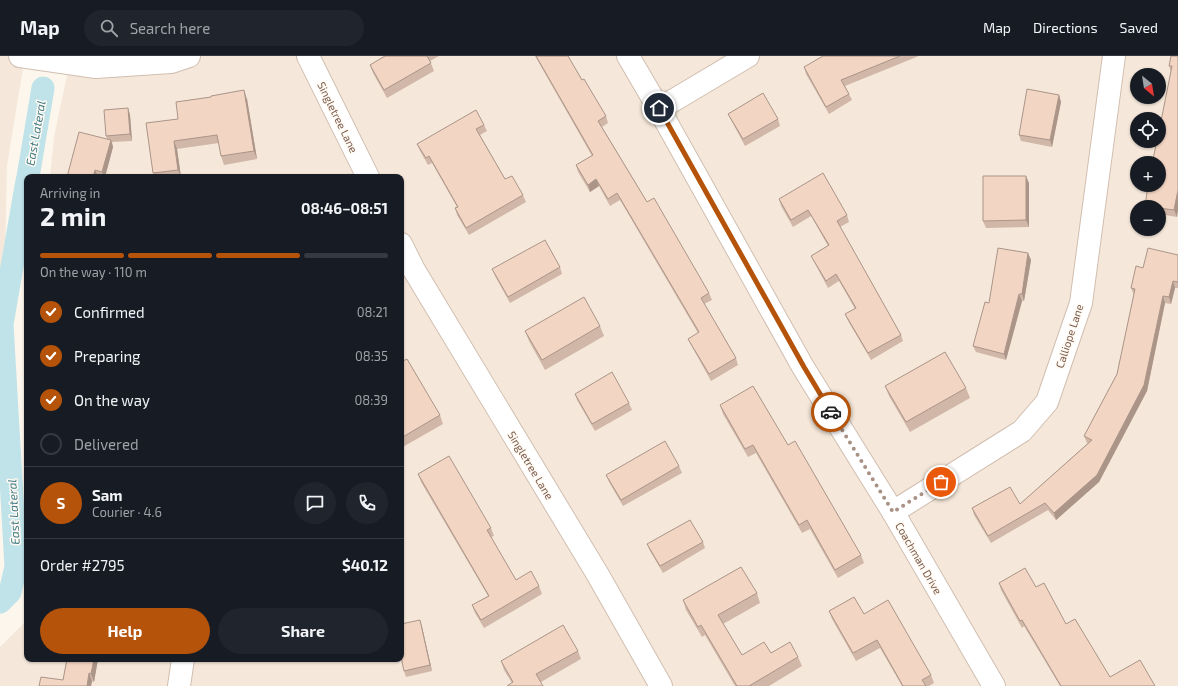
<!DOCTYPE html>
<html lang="en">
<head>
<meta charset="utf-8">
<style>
	:root { --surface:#171b24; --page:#20242c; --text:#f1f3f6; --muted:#9ea1a6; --line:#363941; --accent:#b45309 }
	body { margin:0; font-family:"Exo 2",sans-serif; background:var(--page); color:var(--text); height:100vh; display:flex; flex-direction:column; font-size:15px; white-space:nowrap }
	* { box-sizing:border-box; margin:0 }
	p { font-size:13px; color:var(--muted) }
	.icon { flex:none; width:22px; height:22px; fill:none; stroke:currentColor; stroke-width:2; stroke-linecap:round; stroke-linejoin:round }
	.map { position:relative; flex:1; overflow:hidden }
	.side { position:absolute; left:24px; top:118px; width:380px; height:488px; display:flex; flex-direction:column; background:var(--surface); border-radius:8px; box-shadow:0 1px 3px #0004 }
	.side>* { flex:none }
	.needle { width:26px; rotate:150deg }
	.buttons { position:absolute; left:1130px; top:12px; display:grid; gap:8px }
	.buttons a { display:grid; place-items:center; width:36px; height:36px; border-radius:50%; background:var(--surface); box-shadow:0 1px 3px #0004; font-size:20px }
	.pin { position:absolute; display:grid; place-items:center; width:34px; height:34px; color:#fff; margin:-17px; border:2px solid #fff; border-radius:50%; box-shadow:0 1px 4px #0007 }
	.courier { position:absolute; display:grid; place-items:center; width:40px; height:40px; margin:-20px; border:3px solid #b45309; border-radius:50%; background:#fff; color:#222; box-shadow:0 1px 5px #0007 }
	.head em { font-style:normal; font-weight:700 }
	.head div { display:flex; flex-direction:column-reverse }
	.head { display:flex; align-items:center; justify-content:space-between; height:68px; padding:0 16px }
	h1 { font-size:26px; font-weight:700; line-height:30px }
	.bar { display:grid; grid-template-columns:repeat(4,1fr); gap:6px 4px; align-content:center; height:48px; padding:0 16px }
	.bar i { height:5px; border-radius:3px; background:var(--line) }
	.bar .current { background:var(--accent) }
	.bar p { grid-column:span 4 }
	.line { display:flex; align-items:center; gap:10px; padding:0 16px; border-top:1px solid var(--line) }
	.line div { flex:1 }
	.round { display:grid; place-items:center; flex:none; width:42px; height:42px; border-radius:21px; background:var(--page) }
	ol { padding:0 16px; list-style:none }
	li { display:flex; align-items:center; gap:12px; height:44px }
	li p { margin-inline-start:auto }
	li .icon { padding:4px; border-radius:50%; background:var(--accent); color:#fff; stroke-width:4 }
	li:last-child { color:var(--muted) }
	li i { width:22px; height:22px; border:2px solid var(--line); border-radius:50% }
	.button { display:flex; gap:8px; margin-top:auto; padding:8px 16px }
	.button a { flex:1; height:46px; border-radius:24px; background:var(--accent); color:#fff; font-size:16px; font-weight:700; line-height:46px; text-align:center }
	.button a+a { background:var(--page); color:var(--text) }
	header { display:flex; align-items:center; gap:24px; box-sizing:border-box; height:56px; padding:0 20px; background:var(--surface); border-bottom:1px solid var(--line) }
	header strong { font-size:19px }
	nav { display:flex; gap:22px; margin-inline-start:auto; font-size:14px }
	.search { width:280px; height:36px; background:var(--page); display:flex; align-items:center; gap:10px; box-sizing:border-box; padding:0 14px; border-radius:22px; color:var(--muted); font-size:15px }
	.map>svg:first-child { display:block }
	.residential { fill:#f5e8da; fill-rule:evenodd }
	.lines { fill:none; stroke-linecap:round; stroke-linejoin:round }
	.canal { stroke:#bfe3e8; stroke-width:23 }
	.minor-casing { stroke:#d1beb0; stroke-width:24 }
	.minor { stroke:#fff; stroke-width:22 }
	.wall { fill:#d1b7a8 }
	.shaded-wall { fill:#aa9588 }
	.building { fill:#f3d5c3; stroke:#aa9588 }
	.done { stroke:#a89285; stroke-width:4; stroke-dasharray:0 7.2 }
	.route { stroke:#b45309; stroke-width:5 }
	.labels { text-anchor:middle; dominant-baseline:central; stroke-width:3; stroke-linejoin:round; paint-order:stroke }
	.street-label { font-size:11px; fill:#7a5c4d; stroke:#fffaf3 }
	.water-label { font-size:12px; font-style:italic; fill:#437c86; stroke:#fffaf3 }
</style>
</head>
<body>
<header>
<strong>Map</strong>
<div class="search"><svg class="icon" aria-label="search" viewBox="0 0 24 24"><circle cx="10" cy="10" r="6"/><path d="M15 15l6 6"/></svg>Search here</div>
<nav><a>Map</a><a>Directions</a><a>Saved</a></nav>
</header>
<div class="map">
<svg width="1178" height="630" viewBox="0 0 1178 630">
	<rect width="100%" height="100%" fill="#fdf6ec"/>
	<!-- residential -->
	<g class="residential">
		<path d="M0 0H25L7 110 0 433Z"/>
		<path d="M71 0H1178V630H0V591L27 564V603H401V121H50L54 81ZM1137 19H1159V41H1137ZM1137 63H1159V85H1137ZM1137 107H1159V129H1137ZM1137 151H1159V173H1137Z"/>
	</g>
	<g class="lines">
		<!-- canal -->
		<g class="canal">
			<path d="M28 121 43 32"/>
			<path d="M0 546 10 536 16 511 2 268 27 125"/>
		</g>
		<defs>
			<g id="minor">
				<path d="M20 0 96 11 171 6 189 0"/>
				<path d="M308 0 368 121"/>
				<path d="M628 0 659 53 803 311 893 456 994 630"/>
				<path d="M659 53 748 0"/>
				<path d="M401 188 414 214 598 519 661 630"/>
				<path d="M893 456 1022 375 1047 346 1081 247 1114 0"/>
				<path d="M179 630 183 603"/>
			</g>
		</defs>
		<!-- minor casing -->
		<use href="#minor" class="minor-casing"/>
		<!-- minor -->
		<use href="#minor" class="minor"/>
	</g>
	<!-- wall -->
	<g class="wall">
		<path d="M385 0H439L430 5 434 15 387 42 373 17 370 9Z"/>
		<path d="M535 0H568L582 24 606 60 608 67 602 71 647 146 709 237 712 244 704 248 736 302 738 309 711 325 691 289 688 283 698 277 620 144 610 150 599 130 590 136 578 116 576 109 592 100Z"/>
		<path d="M823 0H919L845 30 852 44 829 58 806 18 804 11Z"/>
		<path d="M1178 0 1177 161 1159 158V151H1145V150L1171 16 1169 10Z"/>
		<path d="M1059 39 1061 46 1052 91 1021 85 1019 79Z"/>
		<path d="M247 43 257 103 224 109 221 100 219 87 177 93 181 121H155L153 117 178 63Z"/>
		<path d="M128 52 130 59 132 85 112 86 113 91 105 121H67L107 83 106 80Z"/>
		<path d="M728 58 778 63 780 70 745 90 731 64Z"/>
		<path d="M484 69 487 75 480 79 505 123 523 139 526 146 469 179 457 159 455 152 457 151 432 107 428 109 420 95 417 88Z"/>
		<path d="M1029 127V171L986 172 983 165Z"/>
		<path d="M779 143 847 159 849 166 840 171 901 279 903 285 871 304 848 265 845 258 855 253 839 225 828 232 814 206 811 200 828 190 811 160 793 171 781 150Z"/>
		<path d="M1028 197 1031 204 1024 245H1022L1006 304 976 296 973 290 989 247Z"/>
		<path d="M1178 199V232H1175L1171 248 1165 247 1147 335 1099 426 1056 464 1048 454 991 487 974 459 972 452 1020 448 1088 387H1087L1084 380 1117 318 1134 239 1131 232 1143 212Z"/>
		<path d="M560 211 562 218 510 247 495 220 492 213Z"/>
		<path d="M600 270 604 280 545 314 529 285 525 275Z"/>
		<path d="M401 306 440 359 443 368 401 392Z"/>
		<path d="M885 330 966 332 970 342 910 376 889 340Z"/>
		<path d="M575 338 629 347 632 354 595 375 577 344Z"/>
		<path d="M720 349 788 389 861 499 864 507 838 522 810 473 802 477 756 397 748 401 723 358Z"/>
		<path d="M679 410 682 417 623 450 609 426 606 419Z"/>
		<path d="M418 418 491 472 494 480 491 481 516 524 539 530 542 538 484 572 475 557 472 549 488 540 421 426Z"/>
		<path d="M703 486 705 492 663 517 650 495 647 488Z"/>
		<path d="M999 527 1036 531 1110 621 1155 630H1060L1024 570 1022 572 1001 534Z"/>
		<path d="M757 537 760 547 723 568 742 599 771 597 798 601 802 610 769 630H735L705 579 702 581 686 554 683 544Z"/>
		<path d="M829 555 864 558 931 619 934 627 929 630H902L880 592 856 605 832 563Z"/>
		<path d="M420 564 422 571 432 615 406 621 404 615Z"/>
		<path d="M578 595 581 603 541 626 512 627 504 614 501 605Z"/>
		<path d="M67 603H98L94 626 92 625 91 630H39L63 624Z"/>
	</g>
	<!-- shaded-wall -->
	<g class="shaded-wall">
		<path d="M244 34 247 43 257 103 254 95Z"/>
		<path d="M1059 39 1061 46 1052 91 1050 84Z"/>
		<path d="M128 52 130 59 132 85 130 78Z"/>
		<path d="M111 84 113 91 105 121H104L102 116Z"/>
		<path d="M174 85 177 93 181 121 178 114Z"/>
		<path d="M95 114 98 121H93Z"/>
		<path d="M1026 120 1029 127V171L1026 164Z"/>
		<path d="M596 123 599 130 590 136 588 129Z"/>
		<path d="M1178 134V155L1177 161 1174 154Z"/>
		<path d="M1028 197 1031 204 1024 245 1022 238Z"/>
		<path d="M1173 225 1175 232 1171 248 1169 241Z"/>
		<path d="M1019 238 1022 245 1006 304 1004 298Z"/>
		<path d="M1163 240 1165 247 1147 335 1099 426 1056 464 1054 457 1144 329Z"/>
		<path d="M420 564 422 571 432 615 430 609Z"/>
		<path d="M94 603H98L94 626 91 618Z"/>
		<path d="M89 617 92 625 91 630H87Z"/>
	</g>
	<!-- building -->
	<g class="building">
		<path d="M385 0H427L431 7 384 34 370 9Z"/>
		<path d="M536 0H568L582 24 584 23 606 60 598 65 647 146 654 142 709 237 701 242 736 302 709 318 688 283 699 276 617 137 608 143 596 123 588 129 576 109 593 99Z"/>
		<path d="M823 0H900L841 24 849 38 826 51 804 11Z"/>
		<path d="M1171 0H1178V134L1174 154 1159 152V151H1154L1145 150 1148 129H1159V107H1152L1157 85H1159V75L1172 10H1169Z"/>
		<path d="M1027 33 1059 39 1050 84 1019 79Z"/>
		<path d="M244 34 254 95 221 100 217 79 174 85 178 114 153 117 146 67 178 63 176 46 211 41V40Z"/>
		<path d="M763 37 778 63 743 83 728 58Z"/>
		<path d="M128 52 130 78 106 80 104 54Z"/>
		<path d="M476 54 484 69 476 73 505 123 512 120 523 139 466 172 455 152 458 151 429 100 426 102 417 88Z"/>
		<path d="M79 76 111 84 102 116 95 114 93 121H67Z"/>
		<path d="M823 117 847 159 837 165 901 279 868 297 845 258 856 252 836 218 826 225 811 200 829 189 808 154 791 164 779 143Z"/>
		<path d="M983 120H1026V164L983 165Z"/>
		<path d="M545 184 560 211 508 241 492 213Z"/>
		<path d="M998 192 1028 197 1022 238H1019L1004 298 973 290 985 246 989 247Z"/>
		<path d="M1148 192 1178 199V226L1173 225 1169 241 1163 240 1144 329 1097 419 1054 457 1045 447 988 480 972 452 1010 431 1020 448 1092 384 1084 380 1117 318 1135 233 1131 232 1136 210 1143 212Z"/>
		<path d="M584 241 600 270 542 304 525 275Z"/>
		<path d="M945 296 966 332 906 366 885 330Z"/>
		<path d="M407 303 440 359 401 382V306Z"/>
		<path d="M612 316 629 347 592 368 575 338Z"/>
		<path d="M753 330 788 389 795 385 861 499 835 514 807 464 799 469 753 389 745 393 720 349Z"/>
		<path d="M665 385 679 410 621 444 606 419Z"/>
		<path d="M449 400 491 472 487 474 516 524 531 515 539 530 481 564 472 549 489 540 418 418Z"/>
		<path d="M690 464 703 486 660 510 647 488Z"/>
		<path d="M741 511 757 537 718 559 742 599 764 586 771 597 790 586 798 601 749 630H737L701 569 698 571 683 544Z"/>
		<path d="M1025 512 1036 531 1044 527 1066 568 1075 563 1110 621 1140 604 1155 630H1061L1022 564 1020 565 999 527Z"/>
		<path d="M854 541 864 558 888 544 931 619 922 624 926 630H903L877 584 853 597 829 555Z"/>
		<path d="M420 564 430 609 404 615 401 601V568Z"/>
		<path d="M563 569 578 595 536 618 543 630H507L513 626 501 605Z"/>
		<path d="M67 603H94L91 618 89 617 87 630H39L41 621 63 624Z"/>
	</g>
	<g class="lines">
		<!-- done -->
		<path class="done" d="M831 356 893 456 941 426"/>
		<!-- route -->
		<path class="route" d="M659 52 804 311 831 356"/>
	</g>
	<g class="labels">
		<!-- street labels -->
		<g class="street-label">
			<text transform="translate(338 61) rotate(64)">Singletree Lane</text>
			<text transform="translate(1069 280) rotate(-72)">Calliope Lane</text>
			<text transform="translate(531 409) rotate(59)">Singletree Lane</text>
			<text transform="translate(919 502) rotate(60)">Coachman Drive</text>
		</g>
		<!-- water labels -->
		<g class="water-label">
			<text transform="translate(35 77) rotate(-80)">East Lateral</text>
			<text transform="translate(13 456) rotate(-93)">East Lateral</text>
		</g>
	</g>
</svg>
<div class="buttons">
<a><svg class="needle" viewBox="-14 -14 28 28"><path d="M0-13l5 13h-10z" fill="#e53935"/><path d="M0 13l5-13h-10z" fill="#9ea1a6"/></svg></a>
<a><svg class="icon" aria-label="locate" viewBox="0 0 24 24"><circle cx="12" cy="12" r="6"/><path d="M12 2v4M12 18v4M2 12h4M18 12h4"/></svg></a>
<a>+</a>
<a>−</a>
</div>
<div class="pin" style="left:941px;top:426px;background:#ea580c"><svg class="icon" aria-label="bag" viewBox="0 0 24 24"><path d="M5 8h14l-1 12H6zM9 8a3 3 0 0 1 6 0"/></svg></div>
<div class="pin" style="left:659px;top:52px;background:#1f2937"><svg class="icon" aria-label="home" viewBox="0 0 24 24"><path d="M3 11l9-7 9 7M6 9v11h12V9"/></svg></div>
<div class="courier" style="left:831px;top:356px"><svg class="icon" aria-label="car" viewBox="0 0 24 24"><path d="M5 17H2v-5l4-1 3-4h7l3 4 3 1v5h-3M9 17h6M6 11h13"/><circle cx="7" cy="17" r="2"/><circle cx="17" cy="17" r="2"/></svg></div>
<section class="side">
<div class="head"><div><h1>2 min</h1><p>Arriving in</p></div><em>08:46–08:51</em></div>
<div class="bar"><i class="current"></i><i class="current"></i><i class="current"></i><i></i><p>On the way · 110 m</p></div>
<ol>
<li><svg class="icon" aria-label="check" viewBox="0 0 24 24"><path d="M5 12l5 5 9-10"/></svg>Confirmed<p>08:21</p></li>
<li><svg class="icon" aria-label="check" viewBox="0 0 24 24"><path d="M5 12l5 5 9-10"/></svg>Preparing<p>08:35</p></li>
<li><svg class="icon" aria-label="check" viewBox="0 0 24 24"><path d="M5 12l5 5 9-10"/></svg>On the way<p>08:39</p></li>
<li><i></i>Delivered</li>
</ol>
<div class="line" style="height:72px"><b class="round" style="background:var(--accent);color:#fff">S</b><div><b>Sam</b><p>Courier · 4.6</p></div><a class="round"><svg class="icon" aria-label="chat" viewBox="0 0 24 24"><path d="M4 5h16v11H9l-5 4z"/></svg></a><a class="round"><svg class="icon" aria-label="phone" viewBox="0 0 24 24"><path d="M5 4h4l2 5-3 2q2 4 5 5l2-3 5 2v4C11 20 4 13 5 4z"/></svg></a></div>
<div class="line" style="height:52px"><div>Order #2795</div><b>$40.12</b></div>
<div class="button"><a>Help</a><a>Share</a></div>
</section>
</div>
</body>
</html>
